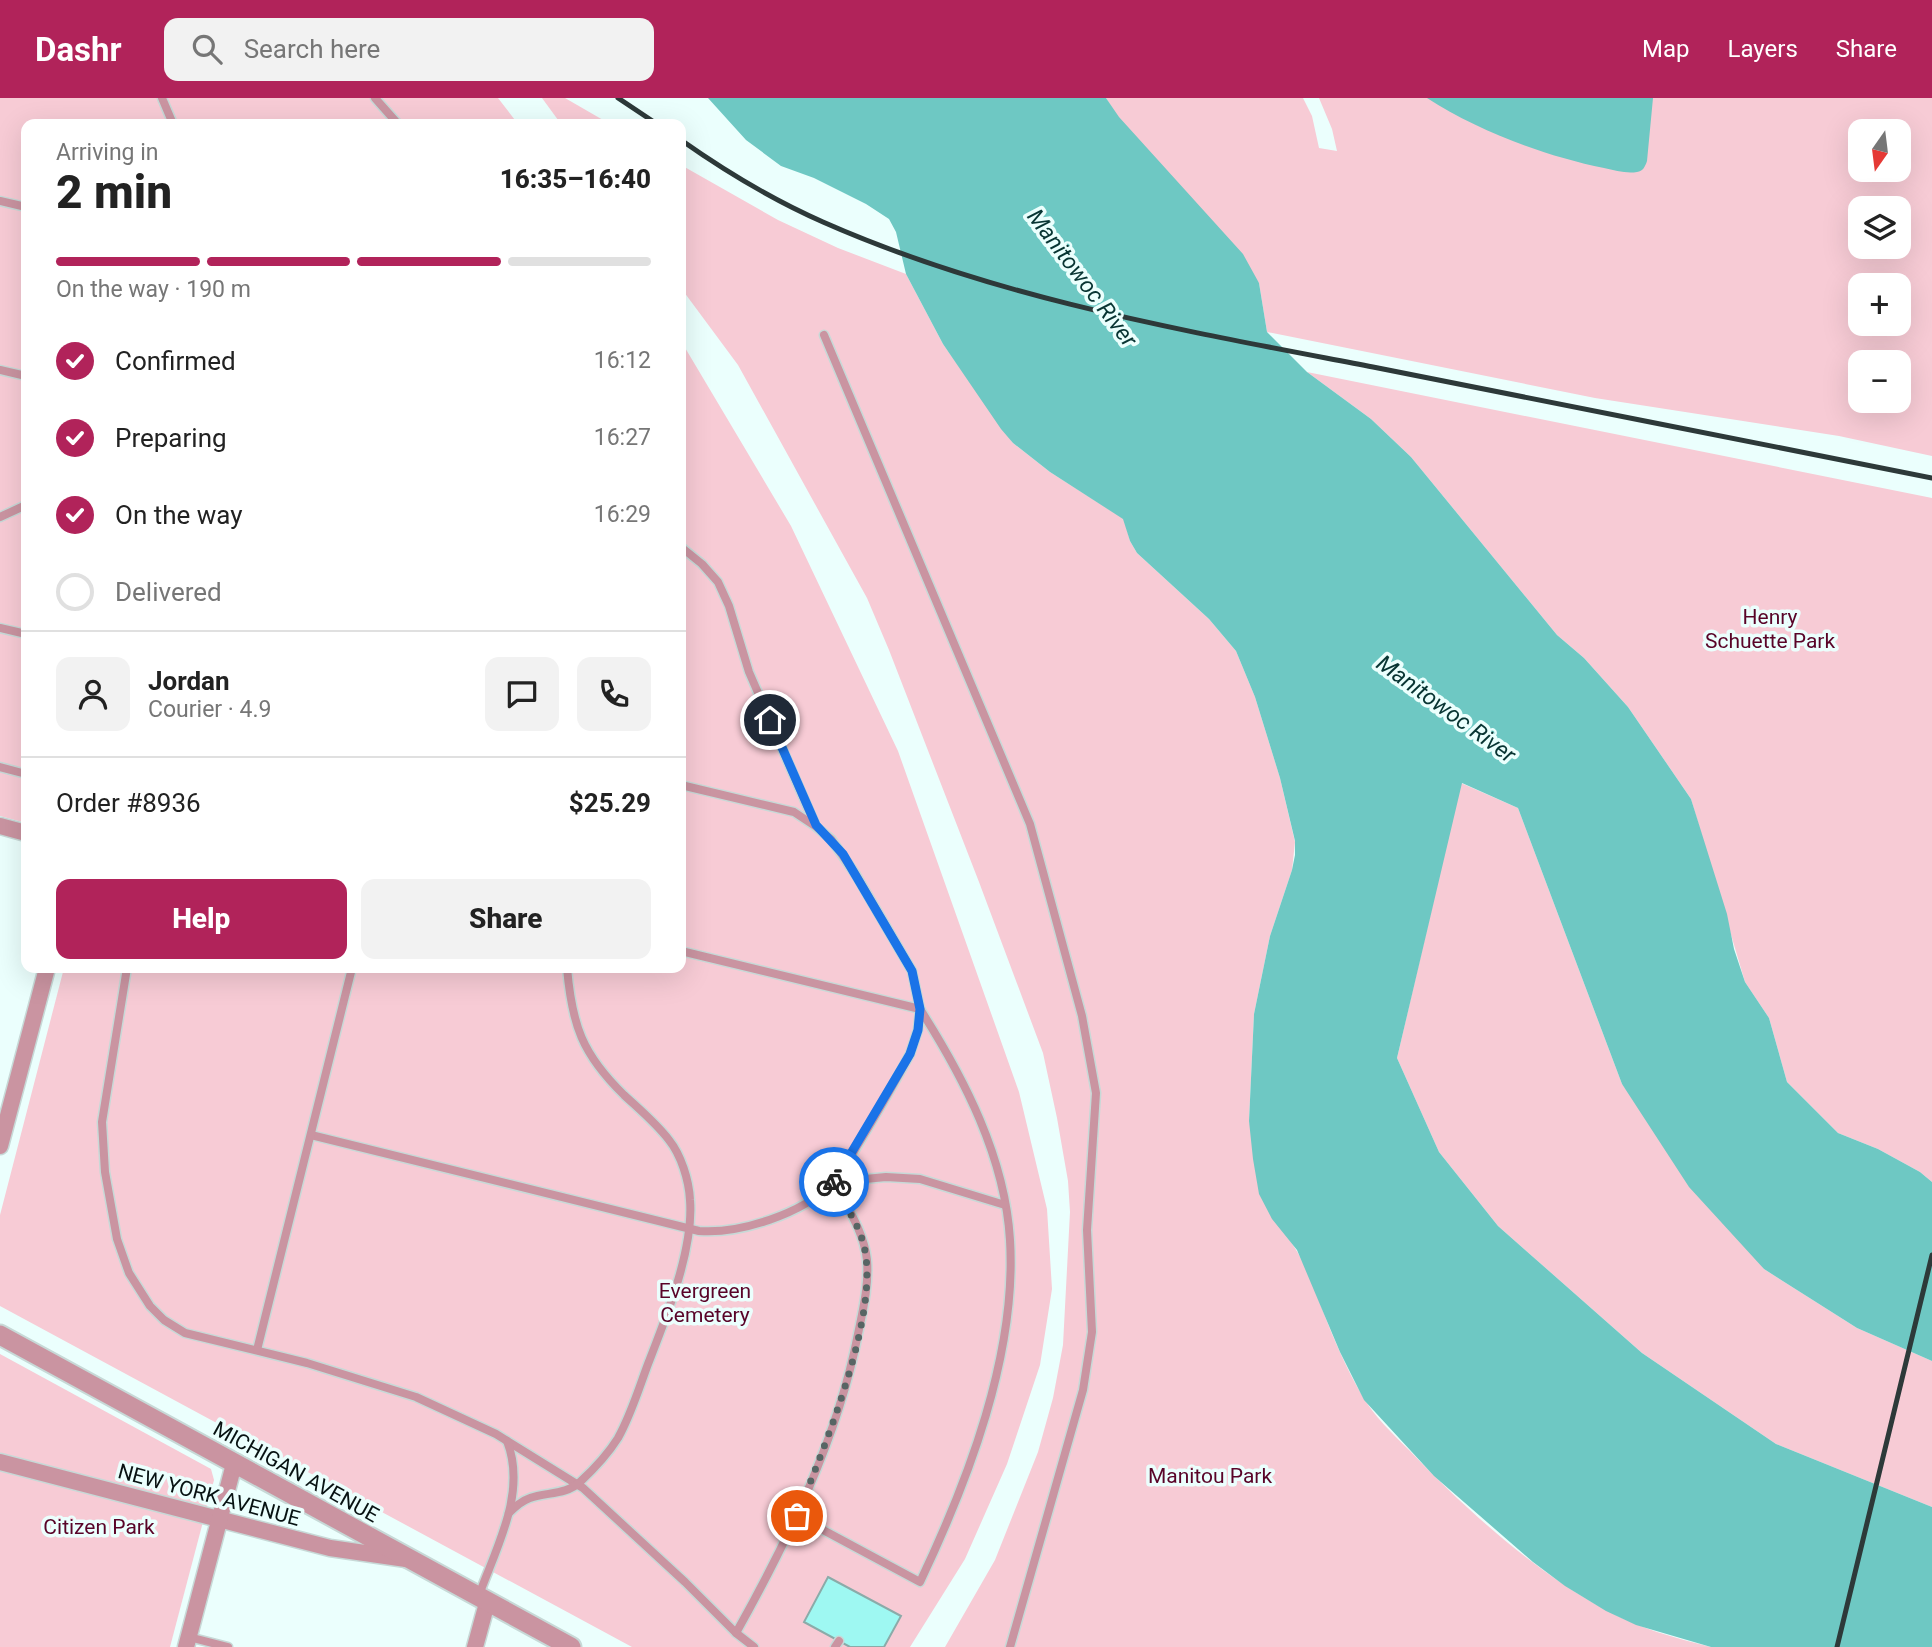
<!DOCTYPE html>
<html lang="en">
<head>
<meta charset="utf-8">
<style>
	:root { --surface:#fff; --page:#f2f2f2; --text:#222; --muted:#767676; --line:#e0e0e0; --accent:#b1235a }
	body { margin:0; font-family:Roboto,sans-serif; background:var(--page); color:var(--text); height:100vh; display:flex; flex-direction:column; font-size:26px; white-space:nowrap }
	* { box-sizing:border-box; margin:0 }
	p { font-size:23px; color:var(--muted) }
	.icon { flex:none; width:38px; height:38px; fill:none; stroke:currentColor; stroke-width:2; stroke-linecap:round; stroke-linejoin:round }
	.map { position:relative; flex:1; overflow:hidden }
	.drawer { position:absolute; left:21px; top:21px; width:665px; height:854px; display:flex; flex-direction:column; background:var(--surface); border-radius:14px; box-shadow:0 7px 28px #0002 }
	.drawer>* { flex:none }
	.needle { width:46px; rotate:194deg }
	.fabs { position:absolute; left:1848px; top:21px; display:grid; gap:14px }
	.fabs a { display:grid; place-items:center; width:63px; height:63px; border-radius:14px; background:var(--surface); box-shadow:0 7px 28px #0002; font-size:35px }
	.pin { position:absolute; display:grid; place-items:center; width:60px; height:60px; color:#fff; margin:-30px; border:4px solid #fff; border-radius:50%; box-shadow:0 2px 7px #0007 }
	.courier { position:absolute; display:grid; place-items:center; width:70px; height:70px; margin:-35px; border:5px solid #1a73e8; border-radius:50%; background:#fff; color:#222; box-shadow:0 2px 9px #0007 }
	.headline em { font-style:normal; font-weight:800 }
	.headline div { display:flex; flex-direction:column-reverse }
	.headline { display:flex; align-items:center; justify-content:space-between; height:119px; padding:0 35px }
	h1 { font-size:46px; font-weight:800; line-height:52px }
	.bar { display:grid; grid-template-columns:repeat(4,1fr); gap:10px 7px; align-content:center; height:84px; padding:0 35px }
	.bar i { height:9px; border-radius:5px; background:var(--line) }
	.bar .active { background:var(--accent) }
	.bar p { grid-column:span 4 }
	.line { display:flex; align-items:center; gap:18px; padding:0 35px; border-top:2px solid var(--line) }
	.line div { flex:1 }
	.round { display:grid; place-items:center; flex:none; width:74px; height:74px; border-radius:14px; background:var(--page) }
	ol { padding:0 35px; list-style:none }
	li { display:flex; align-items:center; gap:21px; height:77px }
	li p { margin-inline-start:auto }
	li .icon { padding:7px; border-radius:50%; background:var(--accent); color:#fff; stroke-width:4 }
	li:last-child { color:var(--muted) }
	li i { width:38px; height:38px; border:4px solid var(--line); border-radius:50% }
	.primary-button { display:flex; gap:14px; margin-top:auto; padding:14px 35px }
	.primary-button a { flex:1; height:80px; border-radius:14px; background:var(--accent); color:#fff; font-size:28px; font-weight:800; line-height:80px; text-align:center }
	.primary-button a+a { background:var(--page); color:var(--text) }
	header { display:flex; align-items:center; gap:42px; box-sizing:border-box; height:98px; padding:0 35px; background:var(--accent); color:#fff }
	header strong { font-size:33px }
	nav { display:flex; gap:38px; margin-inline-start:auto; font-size:24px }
	.search { width:490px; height:63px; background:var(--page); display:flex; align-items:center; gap:18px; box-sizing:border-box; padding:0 24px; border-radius:14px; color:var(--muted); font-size:26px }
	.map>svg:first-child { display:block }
	.green { fill:#f7cbd5; fill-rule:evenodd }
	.water { fill:#6ec8c3 }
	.building { fill:#9ef8f2; stroke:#8baba9; stroke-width:2 }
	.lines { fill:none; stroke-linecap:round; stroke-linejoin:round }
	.service-casing { stroke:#c7d9d7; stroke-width:11 }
	.minor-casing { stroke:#c7d9d7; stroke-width:19 }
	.tertiary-casing { stroke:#c7d9d7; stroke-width:23 }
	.service { stroke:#ca94a1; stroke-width:8 }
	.minor { stroke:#ca94a1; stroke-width:16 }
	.tertiary { stroke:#ca94a1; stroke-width:19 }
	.rail { stroke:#2d3939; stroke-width:5 }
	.done { stroke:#576564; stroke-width:7; stroke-dasharray:0 12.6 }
	.route { stroke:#1a73e8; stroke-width:9 }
	.labels { text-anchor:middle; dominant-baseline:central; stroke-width:7; stroke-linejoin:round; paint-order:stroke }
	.park-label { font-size:21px; fill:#590428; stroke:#ebfffd }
	.street-label { font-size:21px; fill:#071212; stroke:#ebfffd }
	.water-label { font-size:23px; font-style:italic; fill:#083533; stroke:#ebfffd }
</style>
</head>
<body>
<header>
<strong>Dashr</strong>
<div class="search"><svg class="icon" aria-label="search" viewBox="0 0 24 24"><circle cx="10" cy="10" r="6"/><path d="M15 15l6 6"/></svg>Search here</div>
<nav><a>Map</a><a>Layers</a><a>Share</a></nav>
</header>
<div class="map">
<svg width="1932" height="1549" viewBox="0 0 1932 1549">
	<rect width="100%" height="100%" fill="#ebfffd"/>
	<!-- green -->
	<g class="green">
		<path d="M0 0H498L518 26H26V725L0 718Z"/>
		<path d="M542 0H565L610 26H561Z"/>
		<path d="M1106 0H1303L1312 18 1319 50 1337 53 1332 31 1319 0H1932V358L1839 338 1595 300 1267 234 1259 185 1118 19ZM1860 33H1899V72H1860ZM1860 110H1899V149H1860ZM1860 187H1899V226H1860ZM1860 264H1899V303H1860Z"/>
		<path d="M681 67 778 122 838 150 906 176 943 246 1013 345 1050 374 1124 421 1130 443 1137 455 1209 521 1236 553 1255 599 1280 680 1295 744 1292 772 1270 838 1254 916 1249 1023 1286 1137C1304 1160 1312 1186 1323 1213 1334 1242 1347 1272 1363 1299 1374 1318 1393 1336 1409 1352 1465 1411 1534 1473 1606 1512 1638 1530 1675 1540 1711 1549H945L995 1462 1038 1354 1053 1300 1063 1247 1070 1114 1068 1083 1057 1020 1043 955 979 784 889 552 867 500 738 267 681 190Z"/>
		<path d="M681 243 791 428 898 653 1019 994 1047 1111 1052 1191 1040 1267 1007 1366 965 1461 910 1549H632L0 1208V1117L64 870H681Z"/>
		<path d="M1307 274 1932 400V1084L1920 1074 1878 1051 1838 1035 1787 984 1769 920 1745 884 1691 701 1628 609 1584 560 1557 537 1411 359 1371 321Z"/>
		<path d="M1461 685 1518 710 1622 986 1764 1171 1857 1230 1932 1263V1409L1776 1346 1642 1255 1498 1128 1439 1054 1397 960Z"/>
		<path d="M0 1256 211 1371 214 1382 170 1549H0Z"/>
	</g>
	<!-- water -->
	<g class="water">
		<path d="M708 0H1106L1119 19 1243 156 1259 185 1267 234 1307 274 1371 321 1411 359 1557 537 1584 560 1628 609 1691 701 1727 816 1734 851 1745 884 1769 920 1787 984 1838 1035 1878 1051 1920 1074 1932 1084V1263L1857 1230 1764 1171 1689 1089 1622 986 1518 710 1462 685 1397 960 1439 1054 1498 1128 1642 1255 1776 1346 1932 1409V1549H1711L1636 1527 1606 1513 1565 1488 1533 1464 1434 1378 1364 1302 1340 1254 1297 1152 1272 1121 1259 1096 1253 1061 1249 1023 1254 916 1270 838 1292 772 1295 757V743L1280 680 1255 599 1236 553 1209 521 1137 455 1130 443 1123 421 1050 374 1013 345 1001 331 943 246 906 176 896 134 889 121 866 106 814 80 781 68 746 42Z"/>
		<path d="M1427 0H1653L1647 63C1645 69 1643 73 1637 74 1626 76 1615 72 1604 70 1545 58 1478 33 1427 0Z"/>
	</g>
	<!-- building -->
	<path class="building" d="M828 1479 901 1518 884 1549H850L804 1524Z"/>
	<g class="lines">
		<defs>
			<g id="service">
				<path d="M162 0 173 26"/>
				<path d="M375 0 398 26"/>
				<path d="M0 103 26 109"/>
				<path d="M824 237 1030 726 1082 918 1096 995 1087 1132 1092 1234 1083 1292 1010 1549"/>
				<path d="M0 272 26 278"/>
				<path d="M0 419 26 407"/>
				<path d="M681 449 702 466 718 484 729 508 749 574 815 726"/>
				<path d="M0 530 26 536"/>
				<path d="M0 669 26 676"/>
				<path d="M681 853 920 911C964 980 1005 1059 1010 1142 1017 1256 968 1383 920 1484L797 1418"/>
				<path d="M127 870 102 1024 105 1074 117 1141 129 1175 150 1208 164 1222 185 1235 307 1265 416 1299 496 1336 583 1390 685 1484 736 1535 754 1549"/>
				<path d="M311 1037 699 1133C740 1136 802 1116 833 1085 843 1075 851 1058 859 1045 877 1015 894 986 910 956L918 932 920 911 912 873 856 777 831 741 815 728 794 714 681 687"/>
				<path d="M257 1252 352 870"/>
				<path d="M509 1415C515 1409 521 1403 530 1400 546 1394 566 1397 580 1384 594 1371 608 1356 618 1340 631 1317 639 1290 648 1266 666 1220 694 1151 690 1102 689 1082 681 1057 669 1042 656 1025 639 1011 624 997 582 956 572 927 567 870"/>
				<path d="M479 1497C497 1448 527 1394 507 1343"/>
				<path d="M736 1535C787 1444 838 1340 858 1236 863 1212 869 1187 867 1162 864 1134 847 1109 834 1084L886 1079 920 1081 1005 1107"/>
				<path d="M189 1539 228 1549"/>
				<path d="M835 1549 839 1543"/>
			</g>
			<g id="minor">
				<path d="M0 728 26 735"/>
				<path d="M0 1048 47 870"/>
				<path d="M0 1364 330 1450 406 1461"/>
				<path d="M186 1549 234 1366"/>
				<path d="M475 1549 487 1505"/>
			</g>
			<path id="tertiary" d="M0 1237 571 1549"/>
		</defs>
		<!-- service casing -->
		<use href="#service" class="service-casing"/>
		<!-- minor casing -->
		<use href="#minor" class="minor-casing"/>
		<!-- tertiary casing -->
		<use href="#tertiary" class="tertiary-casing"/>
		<!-- service -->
		<use href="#service" class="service"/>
		<!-- minor -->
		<use href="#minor" class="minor"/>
		<!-- tertiary -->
		<use href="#tertiary" class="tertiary"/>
		<!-- rail -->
		<g class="rail">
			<path d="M618 0 657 26"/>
			<path d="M681 42C725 73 773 102 823 124 997 201 1186 233 1373 269 1559 306 1746 343 1932 380"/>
			<path d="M1837 1549 1932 1157"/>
		</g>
	</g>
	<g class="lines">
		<!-- done -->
		<path class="done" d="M797 1418C822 1353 885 1209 862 1141 856 1121 841 1103 834 1084"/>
		<!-- route -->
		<path class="route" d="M770 622 816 727 843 756 912 873 920 911 918 932 910 956 834 1084"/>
	</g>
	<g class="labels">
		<!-- park labels -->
		<g class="park-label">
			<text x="1770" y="519">Henry<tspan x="1770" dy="24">Schuette Park</tspan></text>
			<text x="705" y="1193">Evergreen<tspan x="705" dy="24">Cemetery</tspan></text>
			<text x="1210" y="1378">Manitou Park</text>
			<text x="99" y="1429">Citizen Park</text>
		</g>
		<!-- street labels -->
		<g class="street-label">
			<text transform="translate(296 1374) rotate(29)">MICHIGAN AVENUE</text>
			<text transform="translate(209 1397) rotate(15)">NEW YORK AVENUE</text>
		</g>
		<!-- water labels -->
		<g class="water-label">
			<text transform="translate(1082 180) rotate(53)">Manitowoc River</text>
			<text transform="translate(1446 611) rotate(36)">Manitowoc River</text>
		</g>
	</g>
</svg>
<div class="fabs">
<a><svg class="needle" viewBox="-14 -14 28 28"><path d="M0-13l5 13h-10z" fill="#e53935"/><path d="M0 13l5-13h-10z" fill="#767676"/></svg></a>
<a><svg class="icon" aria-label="layers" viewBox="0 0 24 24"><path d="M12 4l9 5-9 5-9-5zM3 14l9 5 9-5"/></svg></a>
<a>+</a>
<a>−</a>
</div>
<div class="pin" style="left:797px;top:1418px;background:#ea580c"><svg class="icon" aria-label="bag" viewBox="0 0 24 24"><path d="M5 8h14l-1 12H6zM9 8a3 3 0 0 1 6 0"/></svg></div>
<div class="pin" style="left:770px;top:622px;background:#1f2937"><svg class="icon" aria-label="home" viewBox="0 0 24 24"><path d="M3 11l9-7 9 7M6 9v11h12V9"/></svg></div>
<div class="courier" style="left:834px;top:1084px"><svg class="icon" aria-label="bike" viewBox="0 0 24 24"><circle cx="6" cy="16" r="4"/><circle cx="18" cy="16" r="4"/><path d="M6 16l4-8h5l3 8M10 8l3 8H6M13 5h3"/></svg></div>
<section class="drawer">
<div class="headline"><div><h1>2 min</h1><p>Arriving in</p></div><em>16:35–16:40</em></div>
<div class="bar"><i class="active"></i><i class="active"></i><i class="active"></i><i></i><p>On the way · 190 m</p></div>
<ol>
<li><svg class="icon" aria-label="check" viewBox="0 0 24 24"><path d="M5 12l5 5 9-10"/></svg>Confirmed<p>16:12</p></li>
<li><svg class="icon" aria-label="check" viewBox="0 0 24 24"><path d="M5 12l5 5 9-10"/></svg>Preparing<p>16:27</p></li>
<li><svg class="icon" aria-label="check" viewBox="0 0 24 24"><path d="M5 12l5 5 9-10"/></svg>On the way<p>16:29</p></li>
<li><i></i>Delivered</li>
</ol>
<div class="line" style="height:126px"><a class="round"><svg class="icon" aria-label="person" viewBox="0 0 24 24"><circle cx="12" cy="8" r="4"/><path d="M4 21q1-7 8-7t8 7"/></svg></a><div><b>Jordan</b><p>Courier · 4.9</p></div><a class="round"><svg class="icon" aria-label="chat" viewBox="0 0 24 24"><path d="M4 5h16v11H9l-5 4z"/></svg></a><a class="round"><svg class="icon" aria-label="phone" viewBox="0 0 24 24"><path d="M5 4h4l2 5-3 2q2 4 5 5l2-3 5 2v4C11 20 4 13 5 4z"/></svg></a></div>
<div class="line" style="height:91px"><div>Order #8936</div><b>$25.29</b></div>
<div class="primary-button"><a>Help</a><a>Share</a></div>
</section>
</div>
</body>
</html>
